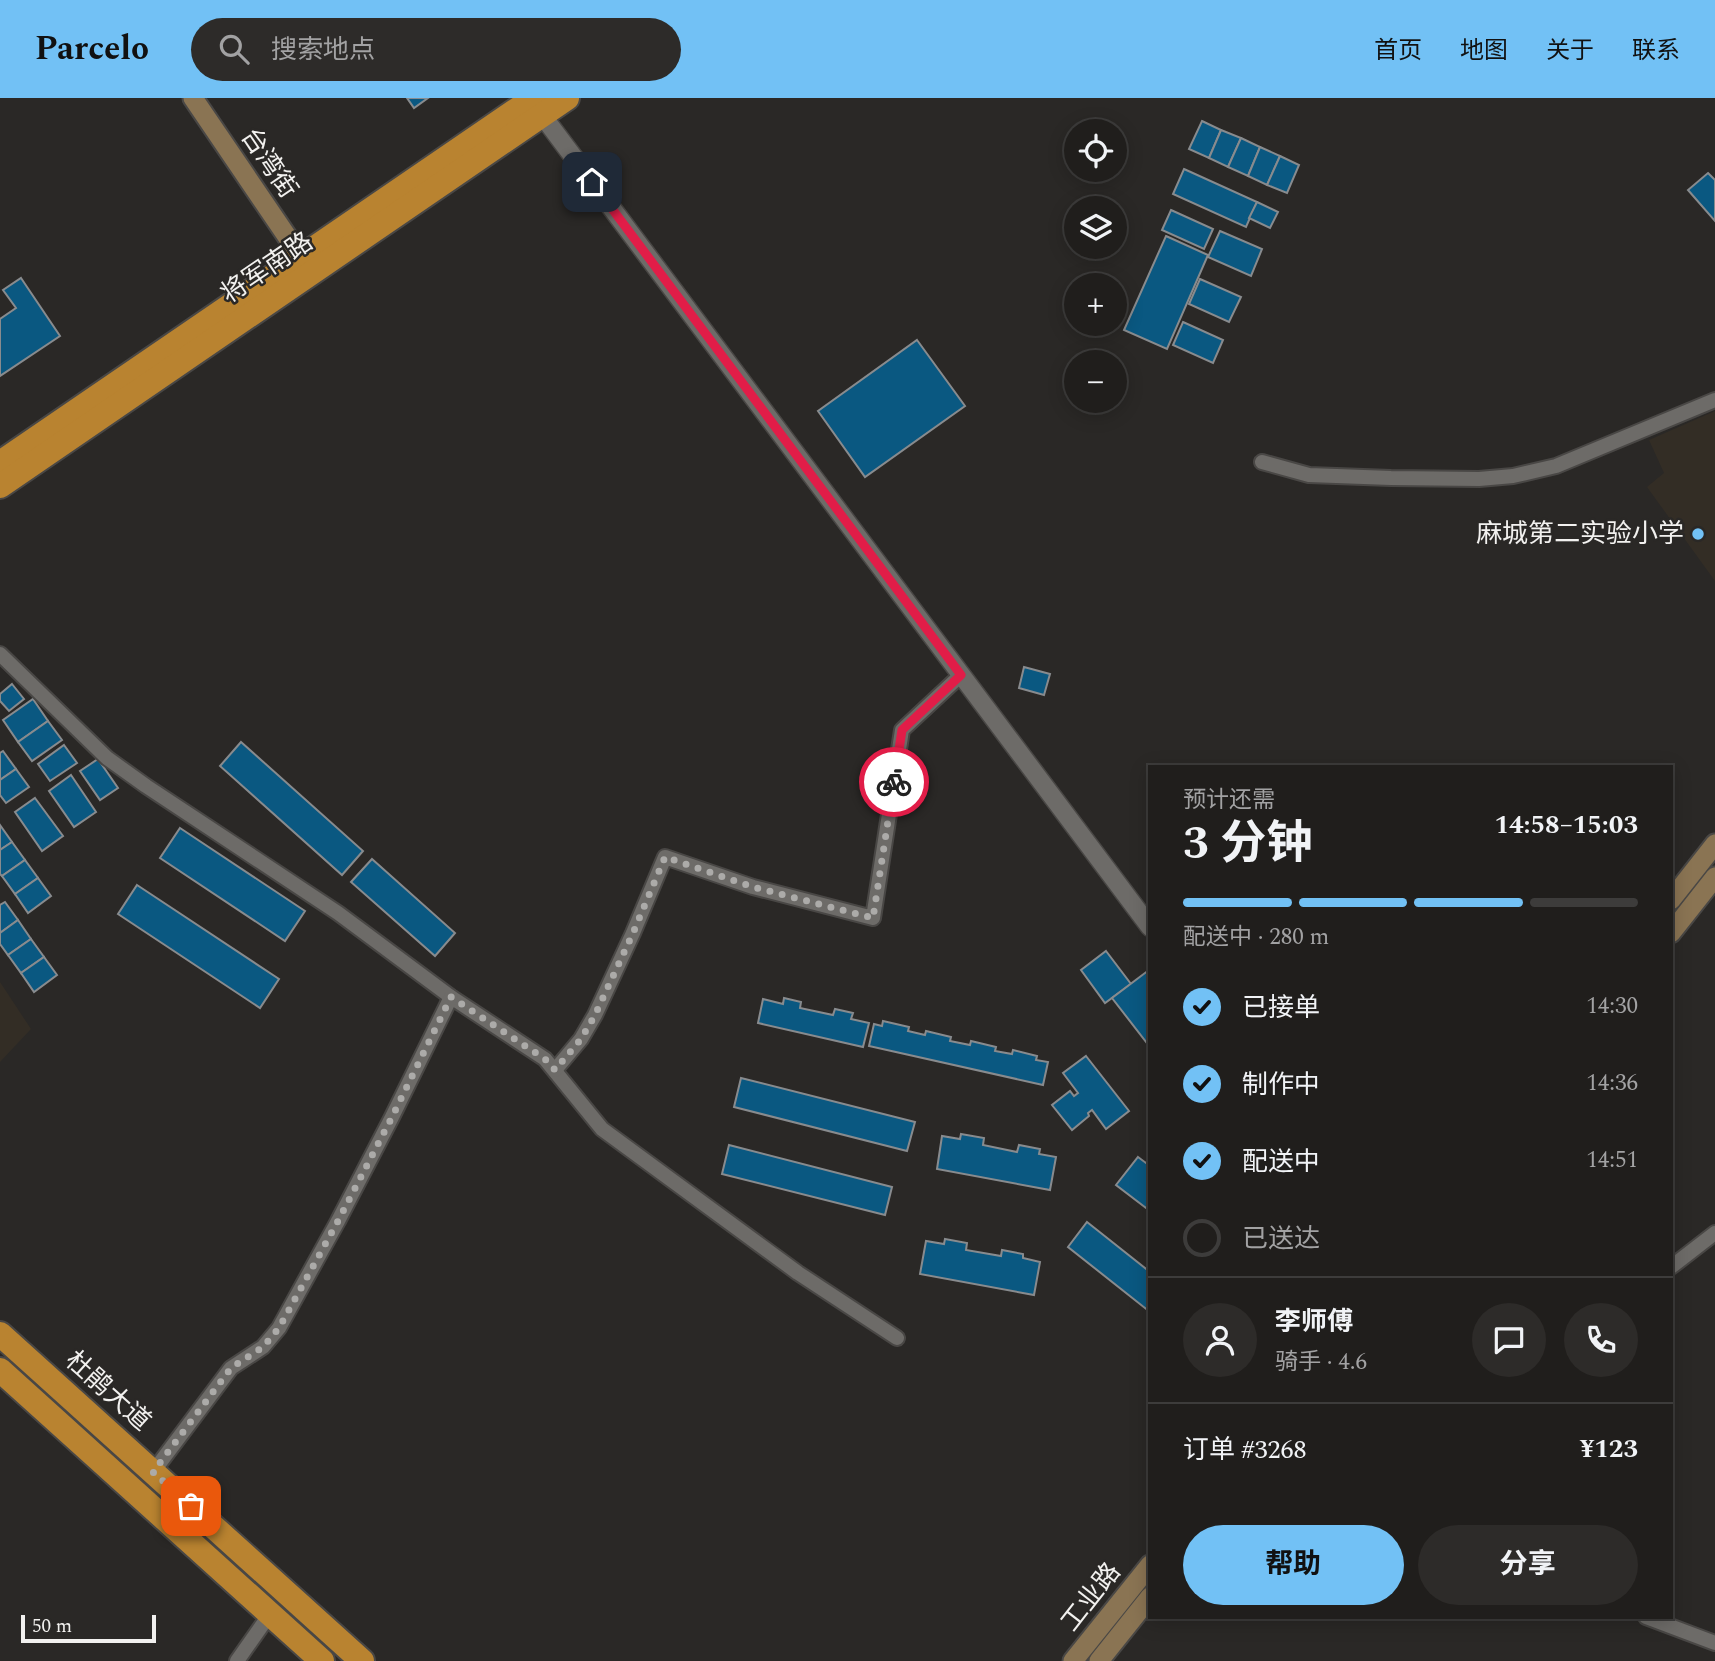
<!DOCTYPE html>
<html lang="zh">
<head>
<meta charset="utf-8">
<style>
	:root { --surface:#201e1c; --page:#2d2b29; --text:#f1f3f6; --muted:#a2a2a3; --line:#3d3c3b; --accent:#72c1f5 }
	body { margin:0; font-family:Spectral,"Noto Sans SC",serif; background:var(--page); color:var(--text); height:100vh; display:flex; flex-direction:column; font-size:26px; white-space:nowrap }
	* { box-sizing:border-box; margin:0 }
	p { font-size:23px; color:var(--muted) }
	.icon { flex:none; width:38px; height:38px; fill:none; stroke:currentColor; stroke-width:2; stroke-linecap:round; stroke-linejoin:round }
	.map { position:relative; flex:1; overflow:hidden }
	.details { position:absolute; left:1148px; top:667px; width:525px; height:854px; display:flex; flex-direction:column; background:var(--surface); border-radius:0px; box-shadow:0 4px 18px #0003,0 0 0 2px var(--line) }
	.details>* { flex:none }
	.fabs { position:absolute; left:1064px; top:21px; display:grid; gap:14px }
	.fabs a { display:grid; place-items:center; width:63px; height:63px; border-radius:50%; background:var(--surface); box-shadow:0 4px 18px #0003,0 0 0 2px var(--line); font-size:35px }
	.scale { position:absolute; left:21px; bottom:18px; width:135px; box-sizing:border-box; padding-left:7px; border:4px solid #f2f1ef; border-top:0; font-size:19px; line-height:24px; white-space:nowrap; color:#f2f1ef; -webkit-text-stroke:5px #2a2826; paint-order:stroke }
	.pin { position:absolute; display:grid; place-items:center; width:60px; height:60px; color:#fff; margin:-30px; border-radius:14px; box-shadow:0 4px 10px #0006 }
	.courier { position:absolute; display:grid; place-items:center; width:70px; height:70px; margin:-35px; border:5px solid #e11d48; border-radius:50%; background:#fff; color:#222; box-shadow:0 2px 9px #0007 }
	.head em { font-style:normal; font-weight:700 }
	.head div { display:flex; flex-direction:column-reverse }
	.head { display:flex; align-items:center; justify-content:space-between; height:119px; padding:0 35px }
	h1 { font-size:46px; font-weight:700; line-height:52px }
	.bar { display:grid; grid-template-columns:repeat(4,1fr); gap:10px 7px; align-content:center; height:84px; padding:0 35px }
	.bar i { height:9px; border-radius:5px; background:var(--line) }
	.bar .active { background:var(--accent) }
	.bar p { grid-column:span 4 }
	.line { display:flex; align-items:center; gap:18px; padding:0 35px; border-top:2px solid var(--line) }
	.line div { flex:1 }
	.round { display:grid; place-items:center; flex:none; width:74px; height:74px; border-radius:37px; background:var(--page) }
	ol { padding:0 35px; list-style:none }
	li { display:flex; align-items:center; gap:21px; height:77px }
	li p { margin-inline-start:auto }
	li .icon { padding:7px; border-radius:50%; background:var(--accent); color:#111; stroke-width:4 }
	li:last-child { color:var(--muted) }
	li i { width:38px; height:38px; border:4px solid var(--line); border-radius:50% }
	.button { display:flex; gap:14px; margin-top:auto; padding:14px 35px }
	.button a { flex:1; height:80px; border-radius:42px; background:var(--accent); color:#111; font-size:28px; font-weight:700; line-height:80px; text-align:center }
	.button a+a { background:var(--page); color:var(--text) }
	header { display:flex; align-items:center; gap:42px; box-sizing:border-box; height:98px; padding:0 35px; background:var(--accent); color:#111 }
	header strong { font-size:33px }
	nav { display:flex; gap:38px; margin-inline-start:auto; font-size:24px }
	.search { width:490px; height:63px; background:var(--page); display:flex; align-items:center; gap:18px; box-sizing:border-box; padding:0 24px; border-radius:38px; color:var(--muted); font-size:26px }
	.map>svg:first-child { display:block }
	.built { fill:#332d25 }
	.building { fill:#0a5881; stroke:#888b8e; stroke-width:2 }
	.lines { fill:none; stroke-linecap:round; stroke-linejoin:round }
	.minor-casing { stroke:#494745; stroke-width:18 }
	.tertiary-casing { stroke:#494745; stroke-width:21 }
	.secondary-casing { stroke:#494745; stroke-width:23 }
	.trunk-casing { stroke:#494745; stroke-width:28 }
	.minor { stroke:#6d6b68; stroke-width:14 }
	.tertiary { stroke:#6d6b68; stroke-width:18 }
	.secondary { stroke:#8a7453; stroke-width:19 }
	.trunk { stroke:#b98330; stroke-width:24 }
	.done { stroke:#acaba9; stroke-width:7; stroke-dasharray:0 12.6 }
	.route { stroke:#e11d48; stroke-width:9 }
	.poi-dot { fill:#72c1f5; stroke:#2a2826; stroke-width:2.5 }
	.labels { text-anchor:middle; dominant-baseline:central; stroke-width:5; stroke-linejoin:round; paint-order:stroke }
	.street-label { font-size:26px; fill:#f2f1ef; stroke:#2a2826 }
	.poi-label { font-size:26px; fill:#f2f1ef; stroke:#2a2826; text-anchor:end }
</style>
</head>
<body>
<header>
<strong>Parcelo</strong>
<div class="search"><svg class="icon" aria-label="search" viewBox="0 0 24 24"><circle cx="10" cy="10" r="6"/><path d="M15 15l6 6"/></svg>搜索地点</div>
<nav><a>首页</a><a>地图</a><a>关于</a><a>联系</a></nav>
</header>
<div class="map">
<svg width="1715" height="1563" viewBox="0 0 1715 1563">
	<rect width="100%" height="100%" fill="#2a2826"/>
	<!-- built -->
	<g class="built">
		<path d="M1715 313V483L1647 389 1664 375 1649 342Z"/>
		<path d="M0 884 31 931 0 964Z"/>
	</g>
	<!-- building -->
	<g class="building">
		<path d="M407 0H428L414 10Z"/>
		<path d="M1202 23 1221 32 1209 60 1189 51Z"/>
		<path d="M1221 32 1241 40 1228 69 1209 60Z"/>
		<path d="M1241 40 1260 49 1248 78 1228 69Z"/>
		<path d="M1260 49 1280 58 1267 87 1248 78Z"/>
		<path d="M1280 58 1299 67 1287 95 1267 87Z"/>
		<path d="M1184 71 1257 104 1246 129 1173 96Z"/>
		<path d="M1708 75 1715 82V123L1688 92Z"/>
		<path d="M1257 104 1278 114 1270 130 1249 120Z"/>
		<path d="M1171 112 1213 131 1204 151 1162 132Z"/>
		<path d="M1220 133 1262 151 1251 178 1208 159Z"/>
		<path d="M1166 138 1208 157 1167 251 1124 232Z"/>
		<path d="M21 180 60 238 0 278V221L16 210 3 192Z"/>
		<path d="M1200 181 1241 199 1229 224 1189 206Z"/>
		<path d="M1183 224 1223 242 1213 265 1173 247Z"/>
		<path d="M917 242 965 308 865 379 818 313Z"/>
		<path d="M1024 569 1050 576 1044 597 1019 590Z"/>
		<path d="M12 586 24 601 9 613 0 603V596Z"/>
		<path d="M33 601 48 623 18 644 3 622Z"/>
		<path d="M48 623 62 642 32 663 18 644Z"/>
		<path d="M241 644 363 753 342 777 220 668Z"/>
		<path d="M64 647 77 665 50 683 38 666Z"/>
		<path d="M3 653 16 671 0 682V655Z"/>
		<path d="M98 661 118 690 100 702 80 673Z"/>
		<path d="M16 671 29 689 6 705 0 697V682Z"/>
		<path d="M71 677 96 714 74 729 49 693Z"/>
		<path d="M35 700 63 738 42 753 15 714Z"/>
		<path d="M0 727 12 744 0 752Z"/>
		<path d="M180 730 305 813 285 843 160 760Z"/>
		<path d="M12 744 25 762 2 778 0 776V752Z"/>
		<path d="M372 761 455 835 435 858 351 784Z"/>
		<path d="M25 762 38 780 15 796 2 778Z"/>
		<path d="M38 780 51 798 28 815 15 796Z"/>
		<path d="M137 787 279 881 260 910 118 816Z"/>
		<path d="M5 804 18 822 0 835V807Z"/>
		<path d="M18 822 31 841 8 857 0 846V835Z"/>
		<path d="M31 841 44 859 21 875 8 857Z"/>
		<path d="M1106 853 1131 886 1105 905 1081 872Z"/>
		<path d="M44 859 57 877 34 894 21 875Z"/>
		<path d="M1149 872 1150 874V949L1112 900Z"/>
		<path d="M784 900 801 904 800 910 833 917 835 911 853 915 851 921 869 925 863 949 758 925 763 901 783 906Z"/>
		<path d="M883 923 909 929 908 933 925 937 926 933 951 939 950 943 970 947 971 943 996 949 995 953 1012 956 1013 952 1037 958 1036 962 1048 964 1043 987 869 948 874 926 882 928Z"/>
		<path d="M1086 958 1129 1013 1106 1031 1092 1012 1088 1015 1089 1018 1072 1032 1052 1007 1070 993 1074 998 1078 995 1063 975Z"/>
		<path d="M741 980 915 1024 907 1053 734 1009Z"/>
		<path d="M961 1036 984 1040 983 1047 1017 1054 1019 1047 1040 1051 1039 1056 1056 1059 1050 1092 937 1071 942 1038 960 1041Z"/>
		<path d="M729 1047 892 1089 885 1117 722 1076Z"/>
		<path d="M1138 1059 1150 1068V1113L1116 1087Z"/>
		<path d="M1087 1124 1150 1174V1214L1068 1149Z"/>
		<path d="M945 1141 967 1145 966 1152 1001 1158 1002 1152 1023 1156V1160L1040 1164 1034 1197 920 1176 926 1143 944 1146Z"/>
	</g>
	<g class="lines">
		<defs>
			<g id="minor">
				<path d="M1262 364 1309 377 1391 380 1479 381 1513 378 1556 368 1715 302"/>
				<path d="M0 556 107 660 146 688 338 815 451 899 545 961 602 1031 798 1175 897 1240"/>
				<path d="M555 972 581 941 595 917 633 835 665 759 753 789 873 820 902 632 961 577"/>
				<path d="M1671 1169 1715 1135"/>
				<path d="M153 1374 231 1270 263 1249 279 1230 338 1123 392 1019 451 899"/>
				<path d="M1646 1519 1715 1545"/>
				<path d="M237 1563 270 1516"/>
			</g>
			<path id="tertiary" d="M542 17 1150 829"/>
			<g id="secondary">
				<path d="M193 0 301 159"/>
				<path d="M1671 802 1715 746"/>
				<path d="M1671 835 1715 779"/>
				<path d="M1073 1563 1150 1467"/>
				<path d="M1099 1563 1150 1499"/>
			</g>
			<g id="trunk">
				<path d="M0 365 534 0"/>
				<path d="M0 388 567 0"/>
				<path d="M0 1236 362 1563"/>
				<path d="M0 1272 322 1563"/>
			</g>
		</defs>
		<!-- minor casing -->
		<use href="#minor" class="minor-casing"/>
		<!-- tertiary casing -->
		<use href="#tertiary" class="tertiary-casing"/>
		<!-- secondary casing -->
		<use href="#secondary" class="secondary-casing"/>
		<!-- trunk casing -->
		<use href="#trunk" class="trunk-casing"/>
		<!-- minor -->
		<use href="#minor" class="minor"/>
		<!-- tertiary -->
		<use href="#tertiary" class="tertiary"/>
		<!-- secondary -->
		<use href="#secondary" class="secondary"/>
		<!-- trunk -->
		<use href="#trunk" class="trunk"/>
	</g>
	<g class="lines">
		<!-- done -->
		<path class="done" d="M191 1408 153 1374 231 1270 263 1249 279 1230 338 1123 392 1019 451 899 545 961 555 972 581 941 595 917 633 835 665 759 753 789 873 820 894 684"/>
		<!-- route -->
		<path class="route" d="M592 84 961 577 902 632 894 684"/>
	</g>
	<!-- markers -->
	<circle class="poi-dot" cx="1698" cy="436" r="7"/>
	<g class="labels">
		<!-- street labels -->
		<g class="street-label">
			<text transform="translate(269 65) rotate(56)">台湾街</text>
			<text transform="translate(267 170) rotate(-34)">将军南路</text>
			<text transform="translate(108 1293) rotate(42)">杜鹃大道</text>
			<text transform="translate(1091 1499) rotate(-52)">工业路</text>
		</g>
		<!-- poi labels -->
		<g class="poi-label">
			<text x="1684" y="436">麻城第二实验小学</text>
		</g>
	</g>
</svg>
<div class="fabs">
<a><svg class="icon" aria-label="locate" viewBox="0 0 24 24"><circle cx="12" cy="12" r="6"/><path d="M12 2v4M12 18v4M2 12h4M18 12h4"/></svg></a>
<a><svg class="icon" aria-label="layers" viewBox="0 0 24 24"><path d="M12 4l9 5-9 5-9-5zM3 14l9 5 9-5"/></svg></a>
<a>+</a>
<a>−</a>
</div>
<div class="scale">50 m</div>
<div class="pin" style="left:191px;top:1408px;background:#ea580c"><svg class="icon" aria-label="bag" viewBox="0 0 24 24"><path d="M5 8h14l-1 12H6zM9 8a3 3 0 0 1 6 0"/></svg></div>
<div class="pin" style="left:592px;top:84px;background:#1f2937"><svg class="icon" aria-label="home" viewBox="0 0 24 24"><path d="M3 11l9-7 9 7M6 9v11h12V9"/></svg></div>
<div class="courier" style="left:894px;top:684px"><svg class="icon" aria-label="bike" viewBox="0 0 24 24"><circle cx="6" cy="16" r="4"/><circle cx="18" cy="16" r="4"/><path d="M6 16l4-8h5l3 8M10 8l3 8H6M13 5h3"/></svg></div>
<section class="details">
<div class="head"><div><h1>3 分钟</h1><p>预计还需</p></div><em>14:58–15:03</em></div>
<div class="bar"><i class="active"></i><i class="active"></i><i class="active"></i><i></i><p>配送中 · 280 m</p></div>
<ol>
<li><svg class="icon" aria-label="check" viewBox="0 0 24 24"><path d="M5 12l5 5 9-10"/></svg>已接单<p>14:30</p></li>
<li><svg class="icon" aria-label="check" viewBox="0 0 24 24"><path d="M5 12l5 5 9-10"/></svg>制作中<p>14:36</p></li>
<li><svg class="icon" aria-label="check" viewBox="0 0 24 24"><path d="M5 12l5 5 9-10"/></svg>配送中<p>14:51</p></li>
<li><i></i>已送达</li>
</ol>
<div class="line" style="height:126px"><a class="round"><svg class="icon" aria-label="person" viewBox="0 0 24 24"><circle cx="12" cy="8" r="4"/><path d="M4 21q1-7 8-7t8 7"/></svg></a><div><b>李师傅</b><p>骑手 · 4.6</p></div><a class="round"><svg class="icon" aria-label="chat" viewBox="0 0 24 24"><path d="M4 5h16v11H9l-5 4z"/></svg></a><a class="round"><svg class="icon" aria-label="phone" viewBox="0 0 24 24"><path d="M5 4h4l2 5-3 2q2 4 5 5l2-3 5 2v4C11 20 4 13 5 4z"/></svg></a></div>
<div class="line" style="height:91px"><div>订单 #3268</div><b>¥123</b></div>
<div class="button"><a>帮助</a><a>分享</a></div>
</section>
</div>
</body>
</html>
